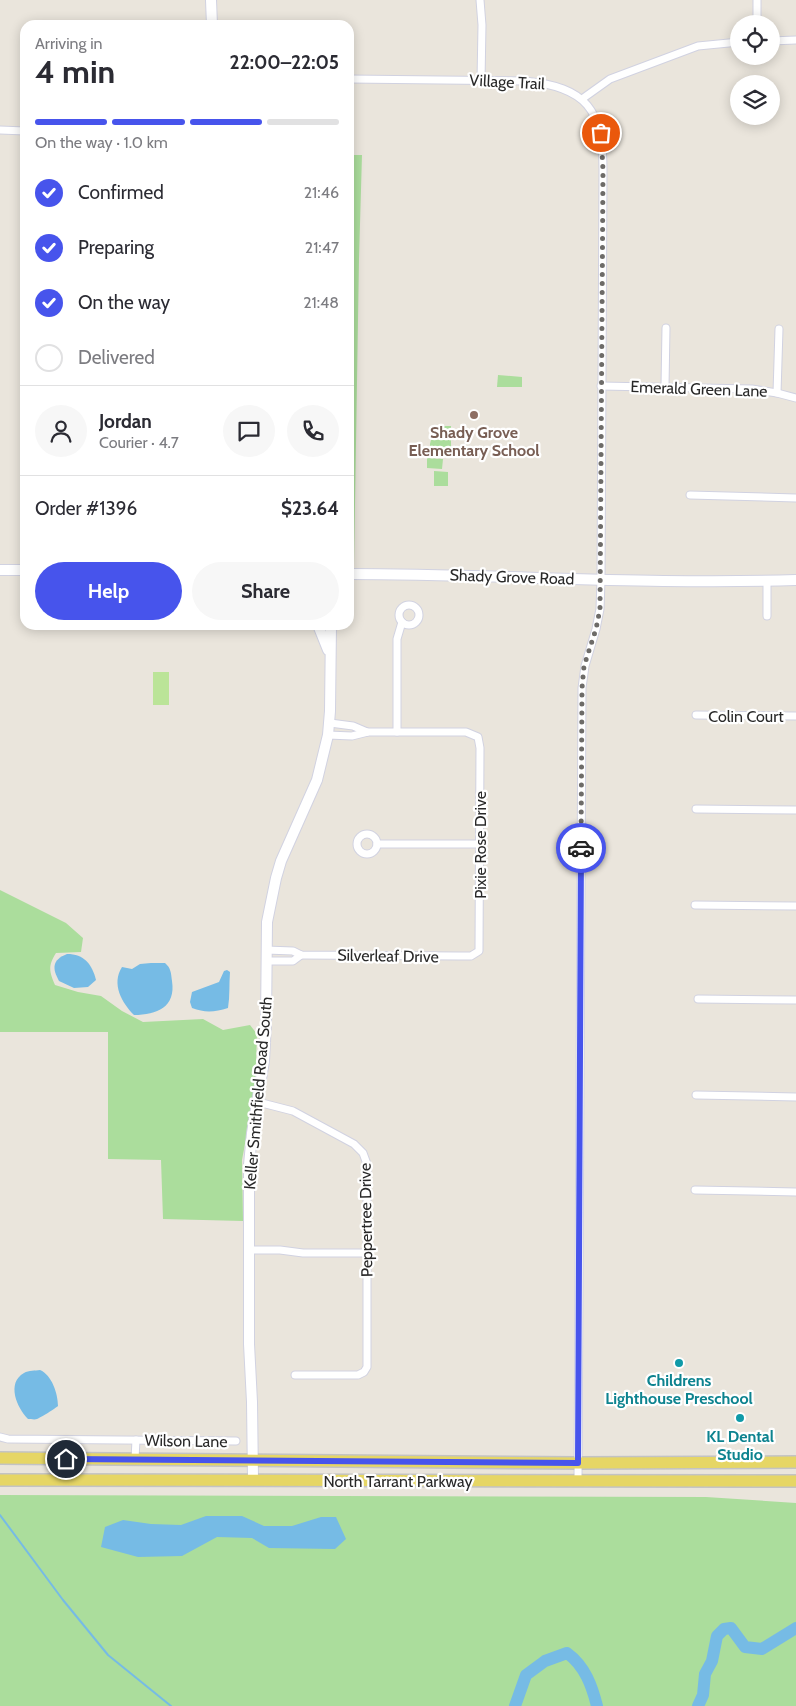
<!DOCTYPE html>
<html lang="en">
<head>
<meta charset="utf-8">
<style>
	:root { --surface:#fff; --page:#f7f7f7; --text:#2b2b33; --muted:#7c7c81; --line:#e1e1e2; --accent:#4754ec }
	body { margin:0; font-family:Cabin,sans-serif; background:var(--page); color:var(--text); height:100vh; display:flex; flex-direction:column; font-size:19px; white-space:nowrap }
	* { box-sizing:border-box; margin:0 }
	p { font-size:16px; color:var(--muted) }
	.icon { flex:none; width:28px; height:28px; fill:none; stroke:currentColor; stroke-width:2; stroke-linecap:round; stroke-linejoin:round }
	.map { position:relative; flex:1; overflow:hidden }
	.sheet { position:absolute; left:20px; top:20px; width:334px; height:610px; display:flex; flex-direction:column; background:var(--surface); border-radius:15px; box-shadow:0 2px 12px #0003 }
	.sheet>* { flex:none }
	.fabs { position:absolute; left:730px; top:15px; display:grid; gap:10px }
	.fabs a { display:grid; place-items:center; width:50px; height:50px; border-radius:50%; background:var(--surface); box-shadow:0 2px 12px #0003; font-size:25px }
	.pin { position:absolute; display:grid; place-items:center; width:42px; height:42px; color:#fff; margin:-21px; border:2px solid #fff; border-radius:50%; box-shadow:0 1px 5px #0007 }
	.courier { position:absolute; display:grid; place-items:center; width:50px; height:50px; margin:-25px; border:4px solid #4754ec; border-radius:50%; background:#fff; color:#222; box-shadow:0 1px 6px #0007 }
	.overview em { font-style:normal; font-weight:700 }
	.overview div { display:flex; flex-direction:column-reverse }
	.overview { display:flex; align-items:center; justify-content:space-between; height:85px; padding:0 15px }
	h1 { font-size:32px; font-weight:700; line-height:38px }
	.bar { display:grid; grid-template-columns:repeat(4,1fr); gap:8px 5px; align-content:center; height:60px; padding:0 15px }
	.bar i { height:6px; border-radius:4px; background:var(--line) }
	.bar .on { background:var(--accent) }
	.bar p { grid-column:span 4 }
	.line { display:flex; align-items:center; gap:12px; padding:0 15px; border-top:1px solid var(--line) }
	.line div { flex:1 }
	.round { display:grid; place-items:center; flex:none; width:52px; height:52px; border-radius:26px; background:var(--page) }
	ol { padding:0 15px; list-style:none }
	li { display:flex; align-items:center; gap:15px; height:55px }
	li p { margin-inline-start:auto }
	li .icon { padding:5px; border-radius:50%; background:var(--accent); color:#fff; stroke-width:4 }
	li:last-child { color:var(--muted) }
	li i { width:28px; height:28px; border:2px solid var(--line); border-radius:50% }
	.action { display:flex; gap:10px; margin-top:auto; padding:10px 15px }
	.action a { flex:1; height:58px; border-radius:30px; background:var(--accent); color:#fff; font-size:20px; font-weight:700; line-height:58px; text-align:center }
	.action a+a { background:var(--page); color:var(--text) }
	.map>svg:first-child { display:block }
	.green { fill:#abdd9c }
	.pitch { fill:#bbe498 }
	.water { fill:#76bbe5 }
	.lines { fill:none; stroke-linecap:round; stroke-linejoin:round }
	.stream { stroke:#76bbe5; stroke-width:2 }
	.river { stroke:#76bbe5; stroke-width:12 }
	.street-casing { stroke:#d1d2e1; stroke-width:9 }
	.secondary-casing { stroke:#d1d2e1; stroke-width:12 }
	.primary-casing { stroke:#c3c3c3; stroke-width:14 }
	.street { stroke:#fff; stroke-width:7 }
	.secondary { stroke:#fff; stroke-width:10 }
	.primary { stroke:#e6d665; stroke-width:11 }
	.done { stroke:#6d6b68; stroke-width:5; stroke-dasharray:0 9 }
	.route { stroke:#4754ec; stroke-width:6 }
	.education-dot { fill:#8d6e63; stroke:#fff; stroke-width:2 }
	.culture-dot { fill:#0f9aa8; stroke:#fff; stroke-width:2 }
	.labels { text-anchor:middle; dominant-baseline:central; stroke-width:4.5; stroke-linejoin:round; paint-order:stroke }
	.street-label { font-size:16px; fill:#292929; stroke:#fff }
	.education-label { font-size:16px; font-weight:bold; fill:#785e54; stroke:#fff }
	.culture-label { font-size:16px; font-weight:bold; fill:#0d838f; stroke:#fff }
</style>
</head>
<body>
<div class="map">
<svg width="796" height="1706" viewBox="0 0 796 1706">
	<rect width="100%" height="100%" fill="#eae5dc"/>
	<!-- green -->
	<g class="green">
		<path d="M349 155H362L359 259 354 566 349 565Z"/>
		<path d="M498 375 522 377V387H497Z"/>
		<path d="M441 426H451V451H431C427 441 435 434 441 426Z"/>
		<path d="M427 458 443 459 442 469 427 468Z"/>
		<path d="M434 471 448 472V486H434Z"/>
		<path d="M0 890 66 923 83 938 81 952 56 953C48 966 49 971 55 985L78 992 101 996 122 1011 143 1022 203 1019 223 1030 250 1025 257 1034 255 1090 242 1160 243 1221 163 1219 161 1160 108 1159V1032H0Z"/>
		<path d="M0 1495 706 1497 796 1503V1706H0Z"/>
	</g>
	<!-- pitch -->
	<rect class="pitch" x="153" y="672" width="16" height="33"/>
	<!-- water -->
	<g class="water">
		<path d="M67 954C84 954 92 964 96 980L88 987 74 988 59 981C52 968 52 960 67 954Z"/>
		<path d="M151 963H165C171 968 171 973 172 981 176 1007 157 1015 134 1015 122 1003 111 984 122 967L132 969 140 964Z"/>
		<path d="M227 970 230 972C229 984 230 996 228 1008 215 1012 205 1013 192 1008L190 1002 192 992 219 982 224 971Z"/>
		<path d="M40 1370C52 1375 58 1394 58 1406 56 1408 40 1418 37 1419 35 1420 30 1419 28 1419 17 1408 6 1383 24 1373 29 1370 35 1371 40 1370Z"/>
		<path d="M206 1516H242L264 1526H292L321 1517H336L346 1539 335 1549 269 1548 252 1538 217 1537 182 1556 138 1557 101 1547 105 1527 123 1520 151 1524 181 1525Z"/>
	</g>
	<g class="lines">
		<!-- stream -->
		<path class="stream" d="M0 1515 63 1600 108 1655 171 1706"/>
		<!-- river -->
		<g class="river">
			<path d="M515 1706 526 1675 545 1661 567 1653C585 1666 592 1686 597 1706"/>
			<path d="M698 1706 703 1695 705 1674 712 1661 717 1636 724 1629 731 1628 745 1647 762 1649 796 1628"/>
		</g>
		<defs>
			<g id="street">
				<path d="M480 0 482 25 481 81"/>
				<path d="M757 0V24"/>
				<path d="M771 41 796 40"/>
				<path d="M349 79 525 81C587 87 603 110 603 170L601 580 600 609 596 629 585 666 582 688 578 1482"/>
				<path d="M582 99 610 79 698 46 739 42"/>
				<path d="M0 130 25 131"/>
				<path d="M601 386 752 389 777 393 796 398"/>
				<path d="M665 386 666 328"/>
				<path d="M777 393 779 329"/>
				<path d="M690 495 796 498"/>
				<path d="M767 581V616"/>
				<circle cx="409" cy="615" r="10"/>
				<path d="M696 715 796 716"/>
				<path d="M330 723 353 726 367 732"/>
				<path d="M397 732V639L402 622"/>
				<path d="M696 809 796 810"/>
				<circle cx="367" cy="844" r="10"/>
				<path d="M377 844H480"/>
				<path d="M695 905 796 906"/>
				<path d="M266 950 293 951 301 955 459 956H471L479 951 480 748 478 737 466 732H368L352 736 328 735"/>
				<path d="M267 961H293L301 955"/>
				<path d="M698 999 796 1000"/>
				<path d="M696 1095 796 1097"/>
				<path d="M258 1102 293 1111 354 1144 363 1153 367 1164V1367L364 1372 358 1375H295"/>
				<path d="M695 1190 796 1192"/>
				<path d="M250 1250H280L303 1253H368"/>
				<path d="M0 1437 8 1439 236 1441"/>
				<path d="M135 1459 136 1440"/>
			</g>
			<g id="secondary">
				<path d="M211 0 212 25"/>
				<path d="M0 570H25"/>
				<path d="M349 574C498 574 647 585 796 580"/>
				<path d="M318 625 328 650"/>
				<path d="M253 1479 252 1402 249 1344V1165L252 1133 264 1061 266 1023 267 922 276 878 281 861 317 780 328 735 330 711 331 625"/>
			</g>
			<g id="primary">
				<path d="M0 1458 578 1463 796 1462"/>
				<path d="M0 1480 796 1481"/>
			</g>
		</defs>
		<!-- street casing -->
		<use href="#street" class="street-casing"/>
		<!-- secondary casing -->
		<use href="#secondary" class="secondary-casing"/>
		<!-- primary casing -->
		<use href="#primary" class="primary-casing"/>
		<!-- street -->
		<use href="#street" class="street"/>
		<!-- secondary -->
		<use href="#secondary" class="secondary"/>
		<!-- primary -->
		<use href="#primary" class="primary"/>
	</g>
	<g class="lines">
		<!-- done -->
		<path class="done" d="M581 848 582 688 584 666 596 629 600 609 603 170 601 133"/>
		<!-- route -->
		<path class="route" d="M66 1459 578 1463 581 848"/>
	</g>
	<!-- markers -->
	<circle class="education-dot" cx="474" cy="415" r="5"/>
	<g class="culture-dot">
		<circle cx="679" cy="1363" r="5"/>
		<circle cx="740" cy="1418" r="5"/>
	</g>
	<g class="labels">
		<!-- street labels -->
		<g class="street-label">
			<text transform="translate(507 82) rotate(3)">Village Trail</text>
			<text transform="translate(699 389) rotate(2)">Emerald Green Lane</text>
			<text transform="translate(512 577) rotate(2)">Shady Grove Road</text>
			<text x="746" y="716">Colin Court</text>
			<text transform="translate(480 845) rotate(-90)">Pixie Rose Drive</text>
			<text transform="translate(388 956) rotate(1)">Silverleaf Drive</text>
			<text transform="translate(258 1093) rotate(-85)">Keller Smithfield Road South</text>
			<text transform="translate(366 1220) rotate(-91)">Peppertree Drive</text>
			<text transform="translate(186 1441) rotate(1)">Wilson Lane</text>
			<text x="398" y="1481">North Tarrant Parkway</text>
		</g>
		<!-- education labels -->
		<g class="education-label">
			<text x="474" y="432">Shady Grove<tspan x="474" dy="18">Elementary School</tspan></text>
		</g>
		<!-- culture labels -->
		<g class="culture-label">
			<text x="679" y="1380">Childrens<tspan x="679" dy="18">Lighthouse Preschool</tspan></text>
			<text x="740" y="1436">KL Dental<tspan x="740" dy="18">Studio</tspan></text>
		</g>
	</g>
</svg>
<div class="fabs">
<a><svg class="icon" aria-label="locate" viewBox="0 0 24 24"><circle cx="12" cy="12" r="6"/><path d="M12 2v4M12 18v4M2 12h4M18 12h4"/></svg></a>
<a><svg class="icon" aria-label="layers" viewBox="0 0 24 24"><path d="M12 4l9 5-9 5-9-5zM3 14l9 5 9-5"/></svg></a>
</div>
<div class="pin" style="left:601px;top:133px;background:#ea580c"><svg class="icon" aria-label="bag" viewBox="0 0 24 24"><path d="M5 8h14l-1 12H6zM9 8a3 3 0 0 1 6 0"/></svg></div>
<div class="pin" style="left:66px;top:1459px;background:#1f2937"><svg class="icon" aria-label="home" viewBox="0 0 24 24"><path d="M3 11l9-7 9 7M6 9v11h12V9"/></svg></div>
<div class="courier" style="left:581px;top:848px"><svg class="icon" aria-label="car" viewBox="0 0 24 24"><path d="M5 17H2v-5l4-1 3-4h7l3 4 3 1v5h-3M9 17h6M6 11h13"/><circle cx="7" cy="17" r="2"/><circle cx="17" cy="17" r="2"/></svg></div>
<section class="sheet">
<div class="overview"><div><h1>4 min</h1><p>Arriving in</p></div><em>22:00–22:05</em></div>
<div class="bar"><i class="on"></i><i class="on"></i><i class="on"></i><i></i><p>On the way · 1.0 km</p></div>
<ol>
<li><svg class="icon" aria-label="check" viewBox="0 0 24 24"><path d="M5 12l5 5 9-10"/></svg>Confirmed<p>21:46</p></li>
<li><svg class="icon" aria-label="check" viewBox="0 0 24 24"><path d="M5 12l5 5 9-10"/></svg>Preparing<p>21:47</p></li>
<li><svg class="icon" aria-label="check" viewBox="0 0 24 24"><path d="M5 12l5 5 9-10"/></svg>On the way<p>21:48</p></li>
<li><i></i>Delivered</li>
</ol>
<div class="line" style="height:90px"><a class="round"><svg class="icon" aria-label="person" viewBox="0 0 24 24"><circle cx="12" cy="8" r="4"/><path d="M4 21q1-7 8-7t8 7"/></svg></a><div><b>Jordan</b><p>Courier · 4.7</p></div><a class="round"><svg class="icon" aria-label="chat" viewBox="0 0 24 24"><path d="M4 5h16v11H9l-5 4z"/></svg></a><a class="round"><svg class="icon" aria-label="phone" viewBox="0 0 24 24"><path d="M5 4h4l2 5-3 2q2 4 5 5l2-3 5 2v4C11 20 4 13 5 4z"/></svg></a></div>
<div class="line" style="height:65px"><div>Order #1396</div><b>$23.64</b></div>
<div class="action"><a>Help</a><a>Share</a></div>
</section>
</div>
</body>
</html>
